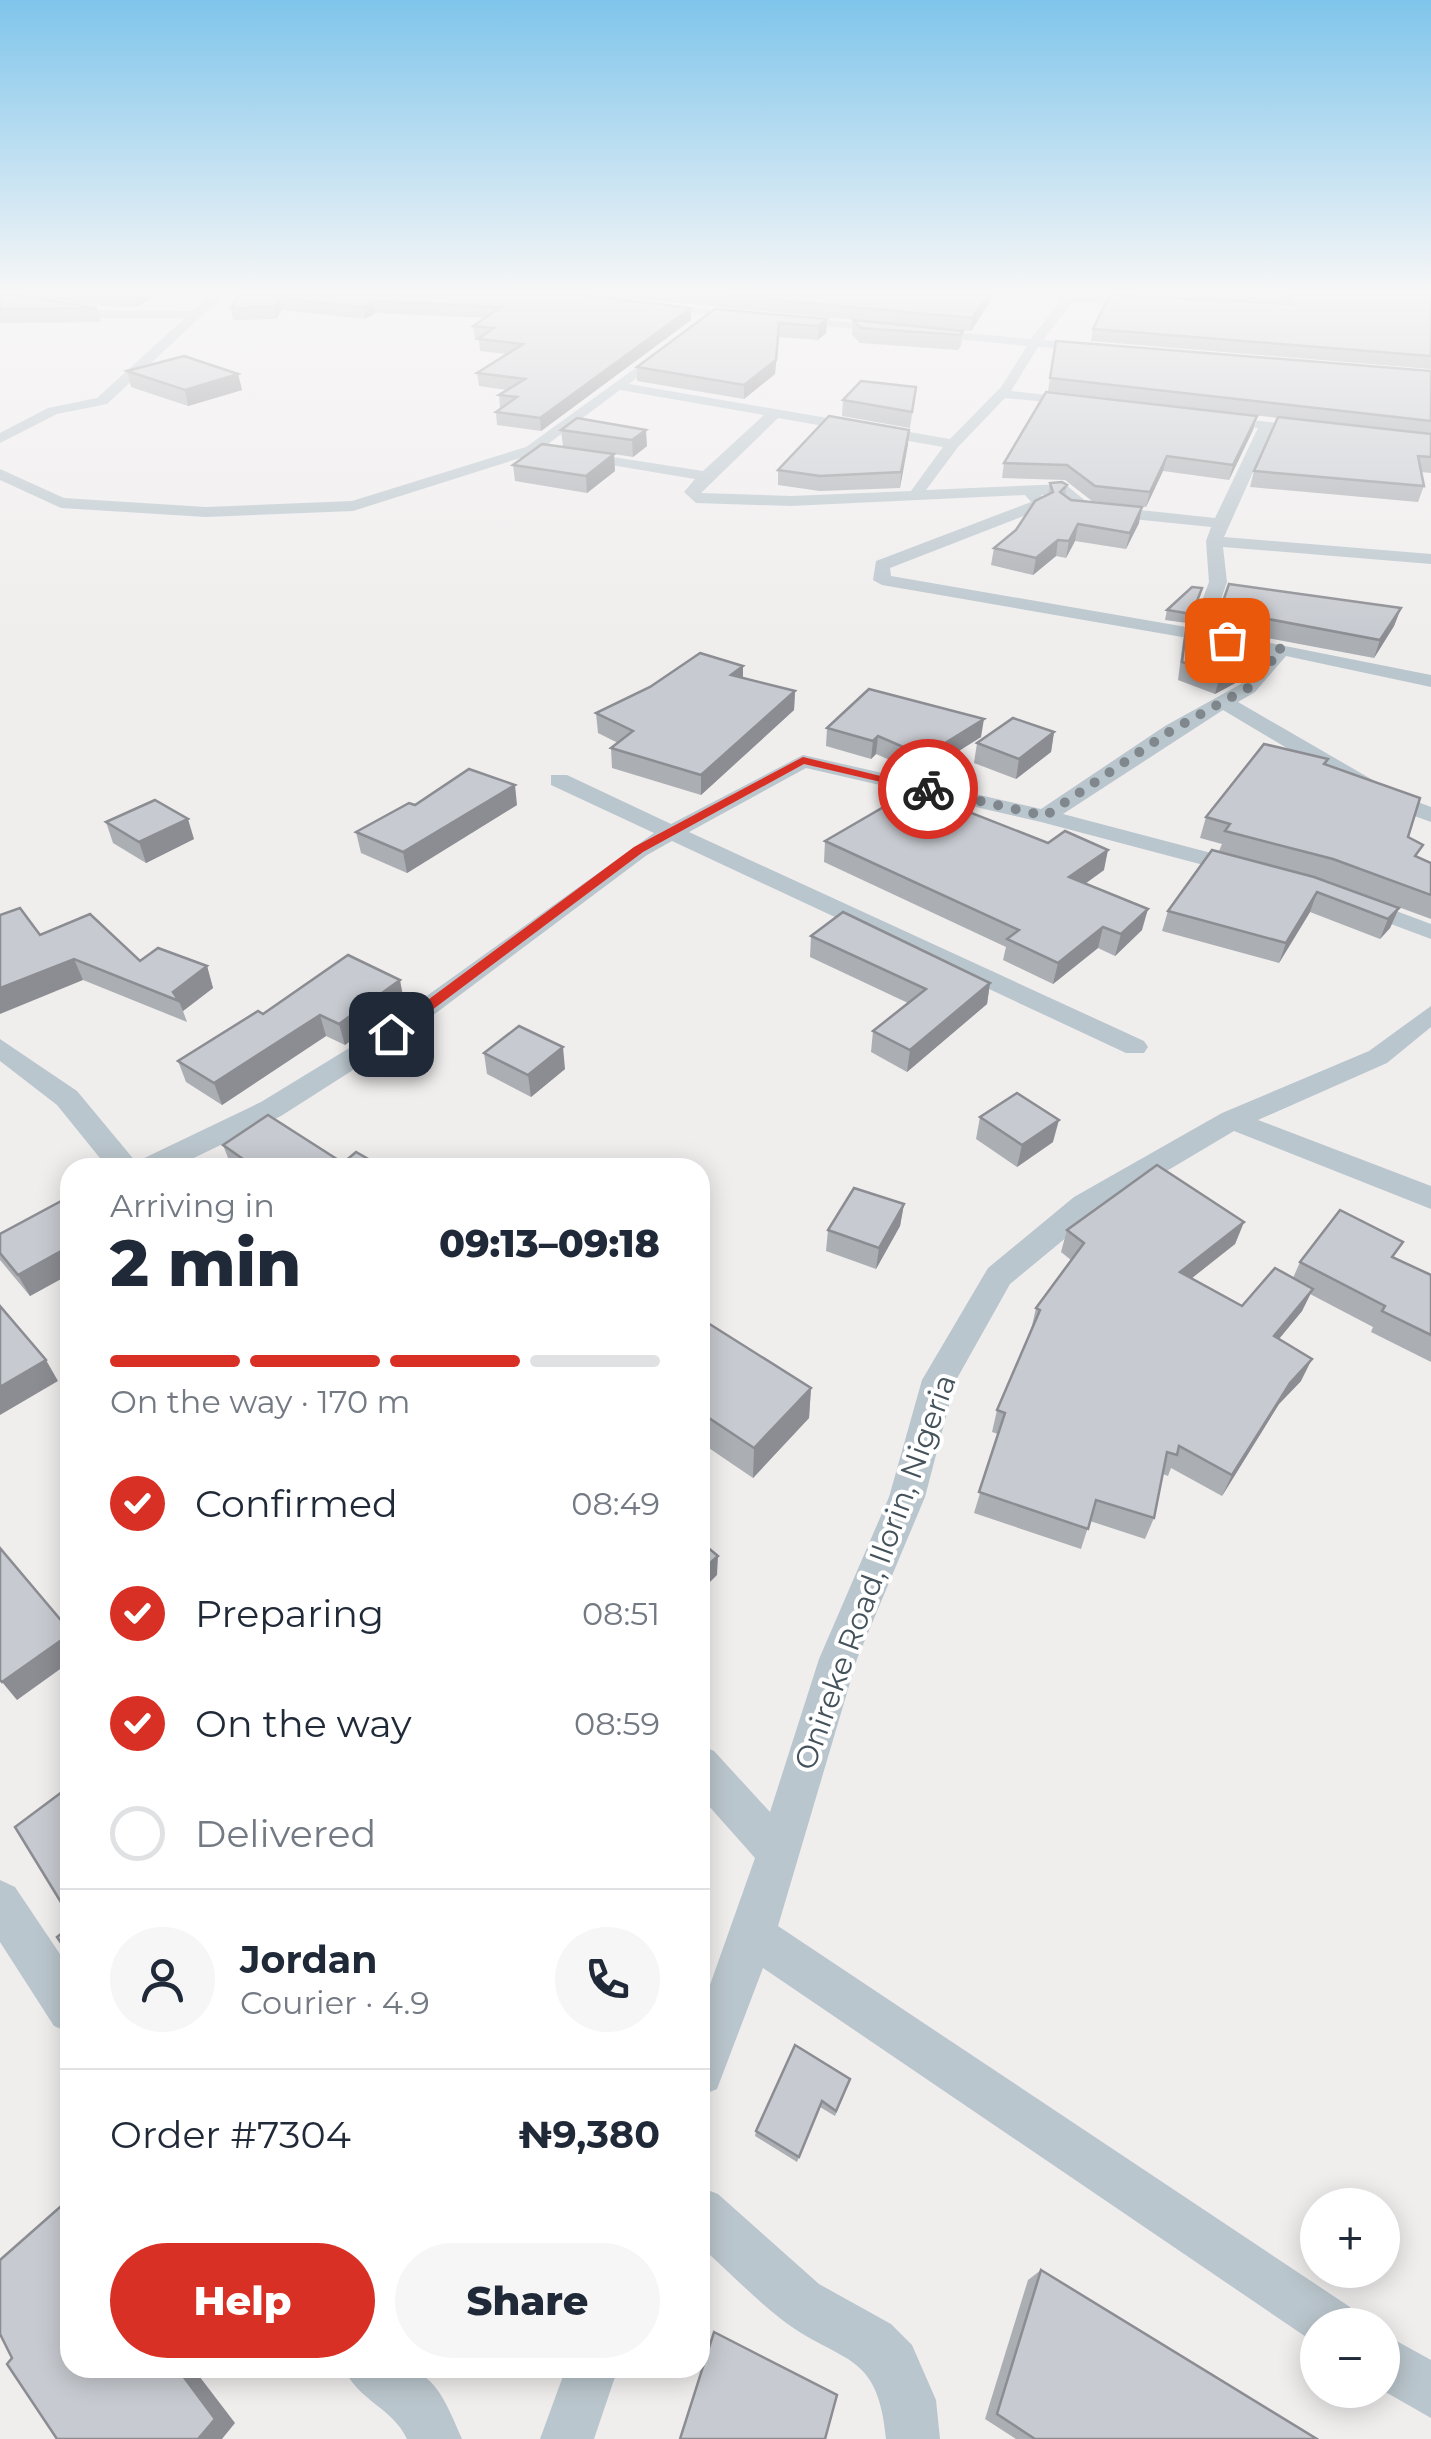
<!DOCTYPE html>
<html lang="en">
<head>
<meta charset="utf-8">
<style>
	:root { --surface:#fff; --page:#f6f6f7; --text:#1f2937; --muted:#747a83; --line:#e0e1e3; --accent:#d93025 }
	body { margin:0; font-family:Montserrat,sans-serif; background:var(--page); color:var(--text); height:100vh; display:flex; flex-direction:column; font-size:38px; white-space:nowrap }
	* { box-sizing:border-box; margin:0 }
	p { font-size:32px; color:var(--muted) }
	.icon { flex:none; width:55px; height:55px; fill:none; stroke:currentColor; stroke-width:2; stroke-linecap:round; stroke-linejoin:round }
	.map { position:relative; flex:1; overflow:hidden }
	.panel { position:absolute; left:60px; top:1158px; width:650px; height:1220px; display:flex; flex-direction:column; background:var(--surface); border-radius:30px; box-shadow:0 5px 25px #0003 }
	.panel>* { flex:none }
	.tools { position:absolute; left:1300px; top:2188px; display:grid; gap:20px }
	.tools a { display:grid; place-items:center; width:100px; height:100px; border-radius:50%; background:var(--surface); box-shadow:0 5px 25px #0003; font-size:50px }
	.pin { position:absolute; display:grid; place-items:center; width:85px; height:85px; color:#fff; margin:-42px; border-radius:20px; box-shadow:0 5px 15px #0006 }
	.courier { position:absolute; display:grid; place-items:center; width:100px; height:100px; margin:-50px; border:8px solid #d93025; border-radius:50%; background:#fff; color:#222; box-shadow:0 2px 12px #0007 }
	.head em { font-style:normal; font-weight:800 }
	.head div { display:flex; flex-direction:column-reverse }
	.head { display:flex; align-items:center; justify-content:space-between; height:170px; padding:0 50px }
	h1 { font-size:65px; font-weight:800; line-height:75px }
	.bar { display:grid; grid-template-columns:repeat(4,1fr); gap:15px 10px; align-content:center; height:120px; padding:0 50px }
	.bar i { height:12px; border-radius:8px; background:var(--line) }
	.bar .active { background:var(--accent) }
	.bar p { grid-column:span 4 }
	.line { display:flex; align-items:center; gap:25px; padding:0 50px; border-top:2px solid var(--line) }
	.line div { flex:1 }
	.round { display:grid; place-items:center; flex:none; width:105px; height:105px; border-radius:52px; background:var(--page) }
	ol { padding:0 50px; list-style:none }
	li { display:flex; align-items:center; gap:30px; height:110px }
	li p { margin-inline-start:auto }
	li .icon { padding:10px; border-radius:50%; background:var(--accent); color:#fff; stroke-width:4 }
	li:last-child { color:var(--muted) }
	li i { width:55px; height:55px; border:5px solid var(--line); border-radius:50% }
	.primary-button { display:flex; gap:20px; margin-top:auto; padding:20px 50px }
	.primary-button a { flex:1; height:115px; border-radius:60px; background:var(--accent); color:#fff; font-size:40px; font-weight:800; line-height:115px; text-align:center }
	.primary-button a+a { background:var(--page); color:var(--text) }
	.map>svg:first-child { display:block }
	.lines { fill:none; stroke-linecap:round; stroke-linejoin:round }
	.minor { fill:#bac6cd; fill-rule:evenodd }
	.wall { fill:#abaeb3 }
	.shaded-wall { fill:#8b8d92 }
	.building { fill:#c7cad0; stroke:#8b8d92; stroke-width:2.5 }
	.route { fill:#d93025 }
	.done { stroke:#80888e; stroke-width:10; stroke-dasharray:0 18 }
	.labels { text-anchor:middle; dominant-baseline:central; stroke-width:8; stroke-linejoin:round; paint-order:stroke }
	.street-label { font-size:30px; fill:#44525b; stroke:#fff }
</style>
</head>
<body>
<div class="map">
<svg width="1431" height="2439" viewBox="0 0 1431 2439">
	<rect width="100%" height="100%" fill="#f0eded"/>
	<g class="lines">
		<!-- minor -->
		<g class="minor">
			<path d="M0 295 102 310 193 311 211 295H224L107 404 57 414 0 443V433L48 408 97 398 185 318H102L0 301Z"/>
			<path d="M1028 295H1084L1152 303 1146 307 1073 301 1043 340 1093 344 1097 351 1038 347 1011 391 1083 399 1088 406 1005 398 958 447 926 490 1065 484 1095 509 1081 512 1061 494 1041 495 1047 507 890 568 891 576 1192 628 1209 582 1206 541 1211 527 1103 516 1095 511 1103 506 1215 518 1258 428 1213 422V416L1317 427 1312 434 1272 430 1224 537 1431 554V564L1223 547 1227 582 1210 631 1431 675V687L1286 656 1255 692 1238 702 1397 794 1431 807V822L1381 804 1223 710 1063 814 1253 864V874L1245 876 1041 822 806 768 689 832 1144 1041 1148 1047 1144 1053H1126L672 841 647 855 400 1040 281 1116 173 1168H108L57 1105 0 1061V1039L77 1091 136 1162 261 1102 382 1028 654 833 551 785V775H567L671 824 803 755 1041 809 1165 726 1241 684 1269 652 882 585 873 580 876 561 1031 502 1025 495 791 506 696 503 684 492 695 479 569 458V452L574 451 703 471 764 415 620 390 536 453 353 511 206 517 61 508 0 480V469L64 498 206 507 352 501 526 447 666 346 670 353 629 384 950 439 1001 387 1027 346 645 308 651 304 1031 339 1061 300ZM778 418 943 447 911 491 791 496 701 493Z"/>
			<path d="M1356 896 1431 924V939L1348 908V898Z"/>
			<path d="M1431 1006V1027L1387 1063 1258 1120 1431 1186V1209L1234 1131 1096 1213 1010 1284 955 1382 925 1497 857 1659 778 1926 1350 2307 1358 2325H1318V2345L763 1968 717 2089 700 2096V2013L755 1858 700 1796V1745L714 1751 770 1812 819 1659 889 1497 922 1380 988 1268 1074 1197 1222 1113 1369 1051Z"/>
			<path d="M0 1880 15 1887 70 1969V2033L54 2026 0 1942Z"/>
			<path d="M700 2187 718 2194 819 2284 891 2324 912 2345 936 2400 940 2439H886C878 2349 841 2365 781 2319 753 2297 727 2270 700 2246Z"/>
			<path d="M1382 2333 1431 2360V2418L1382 2390Z"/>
			<path d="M344 2368C422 2363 432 2366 462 2439H407C393 2408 357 2400 344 2368Z"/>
			<path d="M566 2368H618L594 2439H540Z"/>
		</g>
	</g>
	<!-- wall -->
	<g class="wall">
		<path d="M0 295 97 308 101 322 0 323Z"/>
		<path d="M27 295H159L136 307 102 306Z"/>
		<path d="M240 295 691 308V320L541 431 497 425 496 412 500 408 499 395 507 390 479 386 477 373 507 354 480 351 479 339H475L473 326 485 318 376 313 365 319 282 310 276 319 233 320 231 308Z"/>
		<path d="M596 295H994L971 331Z"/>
		<path d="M1110 295H1431V369L1091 341 1093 329Z"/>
		<path d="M715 309 827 319 826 333 818 340 779 337 775 374 744 399 637 381V367Z"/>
		<path d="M853 320 963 331 961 346 958 350 860 343 852 335Z"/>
		<path d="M1056 341 1431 371V473L1421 472 1424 486 1418 502 1250 487 1254 471 1278 418 1048 391Z"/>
		<path d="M127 371 238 374 242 390 188 406 131 387Z"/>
		<path d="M916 387 910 428 842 416 843 400Z"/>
		<path d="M1257 416 1253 430 1229 480 1163 471 1146 507 1092 501 1065 480 1002 478 1004 463Z"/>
		<path d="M577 418 647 446 633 457 563 446 561 430Z"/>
		<path d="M909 430 900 488 820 491 778 485V470Z"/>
		<path d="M614 454 615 471 587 493 515 481 513 465Z"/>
		<path d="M1050 483 1067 485 1065 495 1071 500 1139 523 1126 549 1075 541 1066 558 1056 556 1033 575 991 565 994 548 1016 530 1048 495Z"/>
		<path d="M1202 588 1190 624 1215 628 1220 610 1401 608 1394 626 1374 658 1267 638 1262 655 1239 681 1215 694 1178 680 1183 641 1187 623 1165 620 1167 610Z"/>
		<path d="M795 691 794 710 701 795 612 768 611 748 618 743 598 733 596 713Z"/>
		<path d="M827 728 981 737 922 774 876 754 871 759 826 746Z"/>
		<path d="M1054 732 1051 752 1016 779 974 763 977 743Z"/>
		<path d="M1328 759 1326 765 1408 837 1418 858 1431 863V919L1325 880 1219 851 1222 844 1200 838 1206 817Z"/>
		<path d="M415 805H517L407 873 361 853 356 832Z"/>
		<path d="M106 822 194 839 146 863 113 843Z"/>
		<path d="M825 841 1104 870 1085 884 1142 930 1115 956 1098 948 1053 984 1003 960 1006 947 824 862Z"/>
		<path d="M1212 850 1399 908 1390 928 1380 939 1310 912 1279 963 1162 931 1168 911Z"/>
		<path d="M40 935 140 961 207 966 213 988 183 1011 187 1022 83 980Z"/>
		<path d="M811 936 990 983 987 1004 907 1072 871 1052 873 1031 908 1003 810 957Z"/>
		<path d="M404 1001 345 1045 326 1036 222 1105 186 1082 178 1061 263 1014Z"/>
		<path d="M484 1053 565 1069 531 1097 487 1074Z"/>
		<path d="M980 1117 1053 1142 1017 1167 976 1139Z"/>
		<path d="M223 1145 343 1163 384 1168H232Z"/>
		<path d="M70 1204V1274L30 1296 0 1260V1234Z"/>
		<path d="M904 1204 900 1226 876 1269 826 1251 828 1230Z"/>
		<path d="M1244 1222 1235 1244 1191 1278 1242 1306 1293 1278 1300 1262 1394 1258 1431 1275V1362L1371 1332 1373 1327 1310 1294 1302 1311 1279 1339 1301 1381 1279 1404 1222 1496 1171 1468 1168 1476 1163 1474 1154 1518 1145 1539 1090 1521 1081 1549 974 1513 998 1434 992 1432 997 1410 1031 1330 1036 1308 1071 1260 1061 1252 1067 1230Z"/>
		<path d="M700 1318 811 1388 809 1418 753 1478 700 1442Z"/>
		<path d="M848 2085 835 2116 820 2107 797 2162 755 2136 756 2131Z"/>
		<path d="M1041 2270 1317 2439H1016L985 2419 1028 2280Z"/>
	</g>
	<!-- shaded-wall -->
	<g class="shaded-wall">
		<path d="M133 295H159L136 307Z"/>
		<path d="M988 295H994L971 331 972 318Z"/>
		<path d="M279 298 282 310 276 319 274 307Z"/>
		<path d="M374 301 376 313 365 319 363 307Z"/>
		<path d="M691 308V320L541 431 540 418Z"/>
		<path d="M827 319 826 333 818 340V326Z"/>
		<path d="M779 323 775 374 744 399V385Z"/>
		<path d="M238 374 242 390 188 406 185 390Z"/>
		<path d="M1257 416 1253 430 1229 480 1233 465Z"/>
		<path d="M646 430 647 446 633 457 632 440Z"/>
		<path d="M909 430 908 445 900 488 901 472Z"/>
		<path d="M614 454 615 471 587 493 586 476Z"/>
		<path d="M1167 456 1163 471 1146 507 1150 492Z"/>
		<path d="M1142 507 1139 523 1126 549 1130 533Z"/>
		<path d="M1078 524 1075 541 1066 558 1069 541Z"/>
		<path d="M1058 540 1056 556 1033 575 1036 558Z"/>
		<path d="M1401 608 1394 626 1374 658 1380 640Z"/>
		<path d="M1267 637 1262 655 1239 681 1215 694 1220 676Z"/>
		<path d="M743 666V685L731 675Z"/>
		<path d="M795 691 794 710 701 795V775Z"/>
		<path d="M984 719 981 737 922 774 924 756Z"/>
		<path d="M1054 732 1051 752 1016 779 1019 759Z"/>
		<path d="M878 736 876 754 871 759 873 741Z"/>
		<path d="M515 785 517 805 407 873 403 852Z"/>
		<path d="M188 819 194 839 146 863 139 842Z"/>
		<path d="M1108 850 1104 870 1065 898 1069 877Z"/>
		<path d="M1317 892 1310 912 1279 963 1286 943Z"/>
		<path d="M1399 908 1390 928 1380 939 1388 919Z"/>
		<path d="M1148 909 1142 930 1115 956 1121 934Z"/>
		<path d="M1103 927 1098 948 1053 984 1058 963Z"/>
		<path d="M74 959 83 980 0 1014V988Z"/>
		<path d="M207 966 213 988 183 1011 179 1001 173 992Z"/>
		<path d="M400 980 404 1001 345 1045 339 1024Z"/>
		<path d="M990 983 987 1004 907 1072 910 1050Z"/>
		<path d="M320 1015 326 1036 222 1105 214 1083Z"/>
		<path d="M563 1047 565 1069 531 1097 528 1075Z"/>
		<path d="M1059 1120 1053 1142 1017 1167 1022 1145Z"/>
		<path d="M904 1204 900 1226 876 1269 879 1248Z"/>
		<path d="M1244 1222 1235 1244 1172 1294 1180 1272Z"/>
		<path d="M70 1246V1274L30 1296 18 1275Z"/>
		<path d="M1313 1289 1302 1311 1264 1357 1274 1336Z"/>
		<path d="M1312 1359 1301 1381 1279 1404 1222 1496 1232 1475 1290 1383Z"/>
		<path d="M46 1360 58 1381 0 1415V1387Z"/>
		<path d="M811 1388 809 1418 753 1478 754 1448Z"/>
		<path d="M718 1556 717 1575 700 1592V1572Z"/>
		<path d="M70 1634V1662L17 1700 2 1682Z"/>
		<path d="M177 2368H193L235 2423 222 2439H198Z"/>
	</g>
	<!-- building -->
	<g class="building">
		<path d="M0 295H16L97 308 0 309Z"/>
		<path d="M240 295H582L691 308 540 418 496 412 517 397 499 395 525 379 477 373 523 344 478 339 494 328 473 326 501 307 374 301 363 307 279 298 274 307 231 308Z"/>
		<path d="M721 295H988L972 318Z"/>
		<path d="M1110 295 1292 304 1286 295H1431V356L1093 329Z"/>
		<path d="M715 309 827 319 818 326 779 323 776 360 744 385 637 367Z"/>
		<path d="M853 320 963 331 960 335 861 328Z"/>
		<path d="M1056 341 1431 371V421L1050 378Z"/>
		<path d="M184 356 238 374 185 390 127 371Z"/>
		<path d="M861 381 916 387 912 412 843 400Z"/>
		<path d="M1046 392 1257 416 1233 465 1167 456 1150 492 1095 486 1067 465 1004 463Z"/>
		<path d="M829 416 909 430 901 472 820 476 778 470Z"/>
		<path d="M1278 417 1431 434V457L1418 456 1424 486 1254 471Z"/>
		<path d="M577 418 646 430 632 440 561 430Z"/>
		<path d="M542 444 614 454 586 476 513 465Z"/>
		<path d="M1062 482 1067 485 1060 492 1071 500 1142 507 1130 533 1078 524 1069 541 1058 540 1036 558 994 548 1016 530 1035 501 1053 492 1050 483Z"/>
		<path d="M1229 584 1401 608 1380 640 1220 610Z"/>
		<path d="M1192 587 1202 588 1192 614 1167 610Z"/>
		<path d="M1187 623 1267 637 1244 663 1220 676 1182 662Z"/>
		<path d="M700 653 743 666 731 675 795 691 701 775 611 748 633 731 596 713 650 687Z"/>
		<path d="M869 689 984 719 924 756 878 736 873 741 827 728Z"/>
		<path d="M1013 718 1054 732 1019 759 977 743Z"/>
		<path d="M1264 744 1328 759 1324 764 1420 798 1408 837 1423 845 1415 856 1431 863V895L1333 859 1225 831 1230 824 1206 817Z"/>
		<path d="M469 769 515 785 403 852 356 832 409 803 415 805Z"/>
		<path d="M913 790 1048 843 1065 831 1108 850 1069 877 1148 909 1121 934 1103 927 1058 963 1007 939 1019 930 825 841Z"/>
		<path d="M155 800 188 819 139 842 106 822Z"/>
		<path d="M1212 850 1314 877 1399 908 1388 919 1317 892 1286 943 1168 911Z"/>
		<path d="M20 908 40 935 90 914 140 961 158 948 207 966 173 992 179 1001 74 959 0 988V915Z"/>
		<path d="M843 912 990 983 910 1050 873 1031 926 989 811 936Z"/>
		<path d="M348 955 400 980 339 1024 320 1015 214 1083 178 1061 258 1011 263 1014Z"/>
		<path d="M519 1026 563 1047 528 1075 484 1053Z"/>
		<path d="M1017 1093 1059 1120 1022 1145 980 1117Z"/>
		<path d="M268 1115 343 1163 356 1152 384 1168H256L223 1145Z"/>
		<path d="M1157 1165 1244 1222 1180 1272 1242 1306 1275 1268 1313 1289 1274 1336 1312 1359 1290 1383 1232 1475 1179 1446 1177 1455 1167 1452 1154 1518 1096 1500 1088 1529 979 1492 1005 1413 997 1410 1040 1310 1036 1308 1084 1243 1067 1230Z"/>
		<path d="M854 1188 904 1204 879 1248 828 1230Z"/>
		<path d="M65 1199 70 1204V1246L18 1275 0 1253V1234Z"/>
		<path d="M1340 1210 1403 1242 1392 1257 1431 1275V1335L1382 1311 1385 1306 1300 1262Z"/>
		<path d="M0 1306 46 1360 0 1387Z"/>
		<path d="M700 1318 811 1388 754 1448 700 1412Z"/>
		<path d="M700 1541 718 1556 700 1572Z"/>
		<path d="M0 1548 70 1631V1634L2 1682 0 1680Z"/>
		<path d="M70 1786V1917L15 1827Z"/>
		<path d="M70 1927V1956L57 1937Z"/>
		<path d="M795 2045 850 2079 836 2111 822 2101 799 2157 756 2131Z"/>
		<path d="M68 2200 70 2204V2368H177L215 2419 198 2439H57L7 2364 12 2358 0 2334V2260Z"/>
		<path d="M1041 2270 1317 2439H1035L997 2414Z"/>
		<path d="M714 2332 837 2395 825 2439H680Z"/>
	</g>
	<!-- sky -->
	<linearGradient id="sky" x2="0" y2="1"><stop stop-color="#7fc5eb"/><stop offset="0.46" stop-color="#f8f7f7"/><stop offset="1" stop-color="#f8f7f7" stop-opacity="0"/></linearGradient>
	<rect width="1431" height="637" fill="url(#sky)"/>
	<!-- route -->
	<path class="route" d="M803 757 934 789 928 793 804 764 643 852 396 1037H386V1031L634 847Z"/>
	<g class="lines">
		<!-- done -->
		<path class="done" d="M928 789 1045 816 1172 730 1248 688 1282 649 1227 640"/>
	</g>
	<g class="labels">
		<!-- street labels -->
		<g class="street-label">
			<text transform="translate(875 1572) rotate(-70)">Onireke Road, Ilorin, Nigeria</text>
		</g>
	</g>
</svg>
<div class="tools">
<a>+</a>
<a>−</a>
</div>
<div class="pin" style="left:1227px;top:640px;background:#ea580c"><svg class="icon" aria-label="bag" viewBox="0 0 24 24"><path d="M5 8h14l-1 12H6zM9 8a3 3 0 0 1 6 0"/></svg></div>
<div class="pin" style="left:391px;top:1034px;background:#1f2937"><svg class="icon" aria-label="home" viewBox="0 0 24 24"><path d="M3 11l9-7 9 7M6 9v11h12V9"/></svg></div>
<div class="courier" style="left:928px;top:789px"><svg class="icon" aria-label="bike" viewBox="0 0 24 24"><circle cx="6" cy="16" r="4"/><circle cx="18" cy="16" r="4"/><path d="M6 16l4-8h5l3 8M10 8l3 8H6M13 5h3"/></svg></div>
<section class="panel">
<div class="head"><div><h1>2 min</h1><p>Arriving in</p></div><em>09:13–09:18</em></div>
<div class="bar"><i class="active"></i><i class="active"></i><i class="active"></i><i></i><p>On the way · 170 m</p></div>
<ol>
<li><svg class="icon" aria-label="check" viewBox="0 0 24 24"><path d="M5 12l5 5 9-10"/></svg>Confirmed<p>08:49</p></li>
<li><svg class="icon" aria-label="check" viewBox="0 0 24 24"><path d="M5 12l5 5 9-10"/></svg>Preparing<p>08:51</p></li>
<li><svg class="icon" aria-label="check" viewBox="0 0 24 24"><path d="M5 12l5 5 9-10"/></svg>On the way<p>08:59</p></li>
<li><i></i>Delivered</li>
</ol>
<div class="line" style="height:180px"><a class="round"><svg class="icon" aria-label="person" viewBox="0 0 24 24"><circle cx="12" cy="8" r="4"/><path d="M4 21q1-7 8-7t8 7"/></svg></a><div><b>Jordan</b><p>Courier · 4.9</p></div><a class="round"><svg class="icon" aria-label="phone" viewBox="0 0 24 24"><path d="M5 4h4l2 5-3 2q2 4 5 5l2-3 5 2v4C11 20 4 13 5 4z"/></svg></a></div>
<div class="line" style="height:130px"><div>Order #7304</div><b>₦9,380</b></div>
<div class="primary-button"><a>Help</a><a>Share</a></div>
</section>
</div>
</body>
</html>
